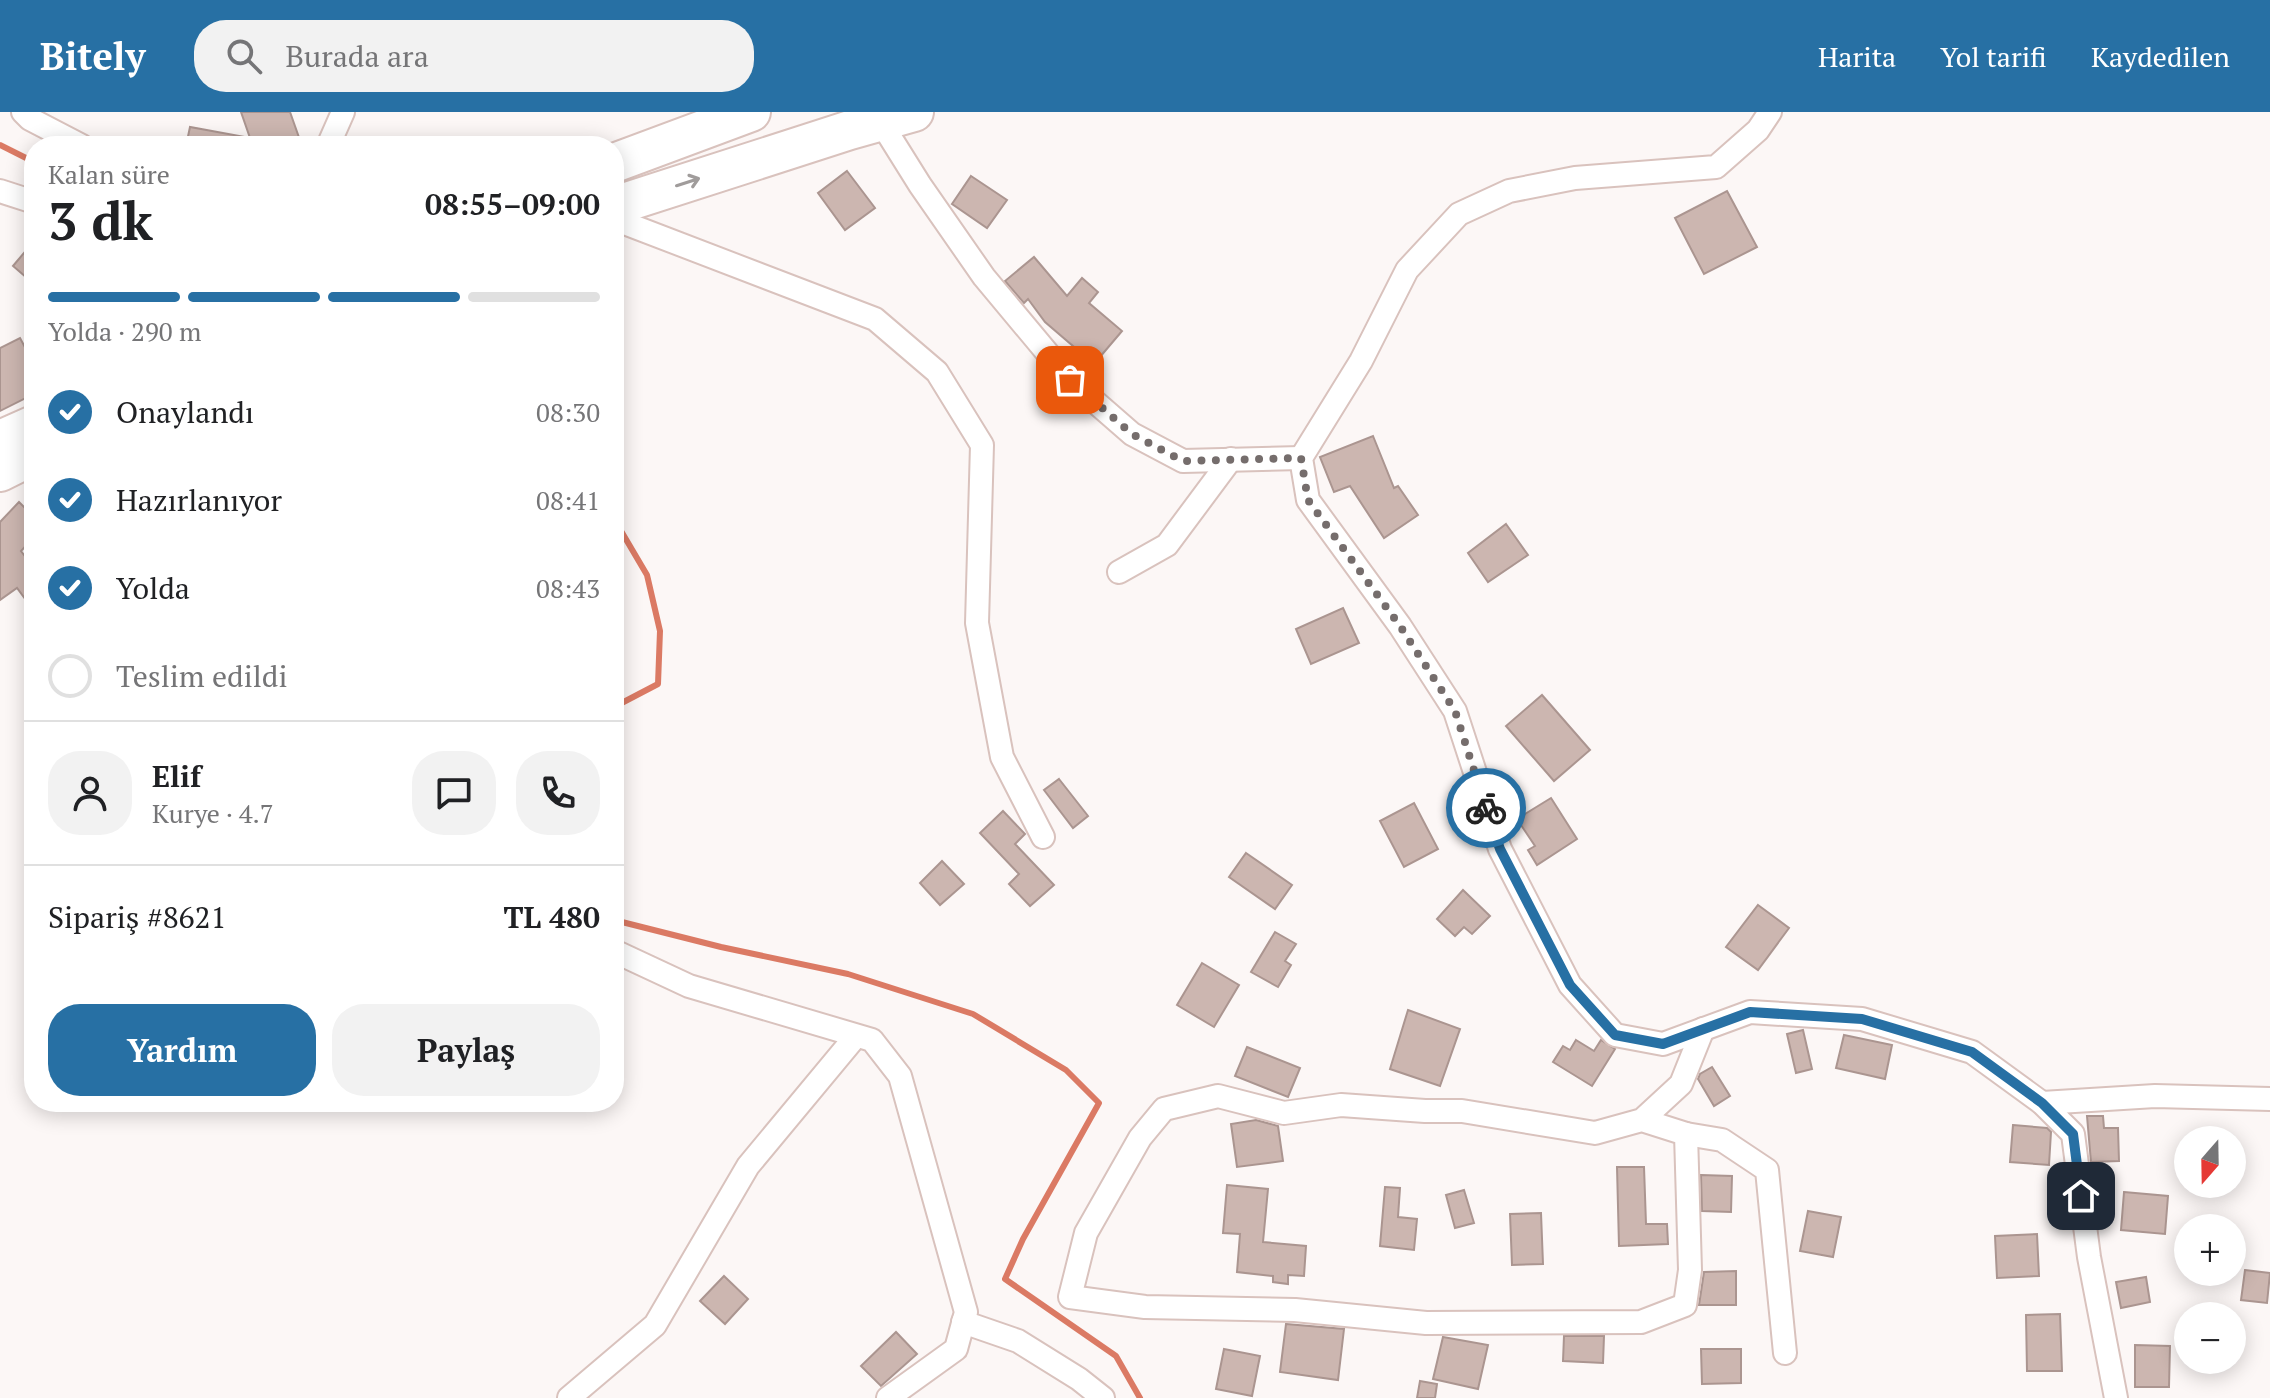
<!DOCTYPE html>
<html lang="tr">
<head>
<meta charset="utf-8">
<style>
	:root { --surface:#fff; --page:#f2f2f2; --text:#202124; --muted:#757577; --line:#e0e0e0; --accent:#2770a4 }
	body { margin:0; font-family:"PT Serif",serif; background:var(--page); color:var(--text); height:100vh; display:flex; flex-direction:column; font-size:30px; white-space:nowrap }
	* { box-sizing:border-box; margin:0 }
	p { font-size:26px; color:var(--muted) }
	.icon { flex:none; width:44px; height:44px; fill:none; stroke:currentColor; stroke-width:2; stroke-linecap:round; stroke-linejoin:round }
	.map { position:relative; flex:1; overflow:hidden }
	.panel { position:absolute; left:24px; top:24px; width:600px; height:976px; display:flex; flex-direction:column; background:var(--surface); border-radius:32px; box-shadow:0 4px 20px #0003 }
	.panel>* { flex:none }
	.needle { width:52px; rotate:200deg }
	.tools { position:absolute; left:2174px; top:1014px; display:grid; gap:16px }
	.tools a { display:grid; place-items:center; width:72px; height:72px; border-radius:50%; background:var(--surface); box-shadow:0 4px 20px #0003; font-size:40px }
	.pin { position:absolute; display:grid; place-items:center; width:68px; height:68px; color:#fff; margin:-34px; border-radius:16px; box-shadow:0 4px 12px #0006 }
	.courier { position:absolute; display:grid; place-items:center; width:80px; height:80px; margin:-40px; border:6px solid #2770a4; border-radius:50%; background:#fff; color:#222; box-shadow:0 2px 10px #0007 }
	.headline em { font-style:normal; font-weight:700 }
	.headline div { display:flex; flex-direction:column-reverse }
	.headline { display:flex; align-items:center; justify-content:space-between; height:136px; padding:0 24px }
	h1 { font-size:52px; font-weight:700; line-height:60px }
	.bar { display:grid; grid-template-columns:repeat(4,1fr); gap:12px 8px; align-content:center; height:96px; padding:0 24px }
	.bar i { height:10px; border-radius:6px; background:var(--line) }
	.bar .active { background:var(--accent) }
	.bar p { grid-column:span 4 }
	.line { display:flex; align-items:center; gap:20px; padding:0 24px; border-top:2px solid var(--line) }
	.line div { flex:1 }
	.round { display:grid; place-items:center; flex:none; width:84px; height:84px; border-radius:32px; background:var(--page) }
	ol { padding:0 24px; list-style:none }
	li { display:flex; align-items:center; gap:24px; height:88px }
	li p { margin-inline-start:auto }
	li .icon { padding:8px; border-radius:50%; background:var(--accent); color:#fff; stroke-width:4 }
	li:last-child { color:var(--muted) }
	li i { width:44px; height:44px; border:4px solid var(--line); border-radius:50% }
	.button { display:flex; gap:16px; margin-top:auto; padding:16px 24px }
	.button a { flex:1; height:92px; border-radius:32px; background:var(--accent); color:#fff; font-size:32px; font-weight:700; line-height:92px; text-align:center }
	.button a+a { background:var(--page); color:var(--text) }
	header { display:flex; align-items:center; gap:48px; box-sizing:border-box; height:112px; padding:0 40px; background:var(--accent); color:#fff }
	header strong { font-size:38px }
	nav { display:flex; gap:44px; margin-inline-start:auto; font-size:28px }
	.search { width:560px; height:72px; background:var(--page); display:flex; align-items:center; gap:20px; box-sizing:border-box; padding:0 28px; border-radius:32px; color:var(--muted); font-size:30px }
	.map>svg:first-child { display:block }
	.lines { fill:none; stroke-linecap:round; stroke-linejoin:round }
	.stream { stroke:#db7a64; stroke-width:6 }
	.building { fill:#ccb6b0; stroke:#ab9590; stroke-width:2 }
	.minor-casing { stroke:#d9c2bd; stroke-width:26 }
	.trunk-casing { stroke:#d9c2bd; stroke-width:42 }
	.minor { stroke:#fff; stroke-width:22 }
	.trunk { stroke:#fff; stroke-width:38 }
	.oneway { stroke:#a09c9b }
	.done { stroke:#756d6c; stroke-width:8; stroke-dasharray:0 14.4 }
	.route { stroke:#2770a4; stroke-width:10 }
</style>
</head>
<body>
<header>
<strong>Bitely</strong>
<div class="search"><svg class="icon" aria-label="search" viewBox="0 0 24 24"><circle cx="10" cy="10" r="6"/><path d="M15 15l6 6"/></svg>Burada ara</div>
<nav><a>Harita</a><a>Yol tarifi</a><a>Kaydedilen</a></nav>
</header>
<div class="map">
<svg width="2270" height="1286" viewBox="0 0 2270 1286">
	<rect width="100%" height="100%" fill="#fcf7f6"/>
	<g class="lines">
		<!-- stream -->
		<g class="stream">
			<path d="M0 33 34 50"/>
			<path d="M614 407 647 463 660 519 658 572 614 595"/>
			<path d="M614 808 721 835 848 862 973 902 1066 958 1099 991 1023 1127 1005 1167 1116 1244 1140 1286"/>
		</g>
	</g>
	<!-- building -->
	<g class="building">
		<path d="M241 0H290L302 34H253L251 28V34H186L190 15 250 26Z"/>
		<path d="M847 59 875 96 845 118 818 81Z"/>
		<path d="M971 64 1007 88 987 116 952 92Z"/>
		<path d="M1727 79 1757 135 1704 162 1675 106Z"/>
		<path d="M34 129V172L13 154Z"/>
		<path d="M1034 145 1067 184 1082 166 1098 180 1089 191 1122 219 1094 252 1045 210 1028 187 1024 191 1005 169Z"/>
		<path d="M20 226 34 252V282L0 299V236Z"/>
		<path d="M1373 324 1394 376 1398 374 1418 403 1384 426 1350 374 1334 380 1320 345Z"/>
		<path d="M19 390 34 405V425L21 439 34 456V499L17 476 0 488V410Z"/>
		<path d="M1506 412 1528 443 1488 470 1468 441Z"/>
		<path d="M1343 496 1359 531 1311 552 1296 517Z"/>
		<path d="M1542 583 1590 638 1554 669 1506 614Z"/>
		<path d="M1059 667 1088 704 1073 716 1044 678Z"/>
		<path d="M1551 686 1577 727 1537 753 1528 738 1535 734 1517 707Z"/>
		<path d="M1414 691 1438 737 1404 755 1380 709Z"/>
		<path d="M1003 699 1025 722 1015 732 1054 773 1030 794 1009 772 1019 762 980 721Z"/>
		<path d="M1246 741 1292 773 1275 797 1229 765Z"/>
		<path d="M942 749 964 772 940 793 920 771Z"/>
		<path d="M1463 778 1490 804 1472 822 1464 815 1455 824 1437 807Z"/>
		<path d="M1758 793 1789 816 1758 858 1726 835Z"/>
		<path d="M1275 820 1296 832 1285 849 1291 853 1278 875 1251 860Z"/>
		<path d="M1202 851 1239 873 1214 915 1177 893Z"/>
		<path d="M1408 898 1460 917 1440 974 1390 957Z"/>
		<path d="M1803 918 1812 957 1796 961 1787 922Z"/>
		<path d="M1844 923 1892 933 1885 967 1836 956Z"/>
		<path d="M1576 928 1594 939 1601 928 1615 937 1592 974 1553 950 1563 934 1570 938Z"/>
		<path d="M1247 935 1300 956 1288 985 1235 964Z"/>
		<path d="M1712 955 1730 984 1714 994 1698 967 1700 962Z"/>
		<path d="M2087 1004H2103L2104 1016H2118L2119 1049 2091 1050Z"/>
		<path d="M1256 1008 1278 1014 1283 1049 1237 1055 1231 1012Z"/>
		<path d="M2013 1013 2047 1016 2051 1020 2049 1053 2010 1050Z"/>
		<path d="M1617 1055H1644L1646 1112H1667L1668 1132 1619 1134Z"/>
		<path d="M1701 1063 1732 1064 1731 1100 1702 1099Z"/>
		<path d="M1227 1073 1268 1077 1263 1130 1306 1134 1304 1164 1288 1163V1172L1273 1170V1164L1237 1160 1240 1122 1223 1121Z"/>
		<path d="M1385 1075 1400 1076 1398 1105 1417 1107 1414 1138 1380 1134Z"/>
		<path d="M1464 1078 1474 1111 1455 1116 1446 1083Z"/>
		<path d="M2124 1080 2168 1084 2165 1122 2121 1118Z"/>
		<path d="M1808 1099 1841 1105 1833 1145 1800 1139Z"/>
		<path d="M1541 1101 1543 1152 1512 1153 1510 1102Z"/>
		<path d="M2037 1122 2039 1164 1997 1166 1995 1124Z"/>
		<path d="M2245 1158 2270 1161 2267 1191 2241 1188Z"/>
		<path d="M1736 1159V1193H1699L1704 1160Z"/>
		<path d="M724 1164 748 1187 725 1212 700 1189Z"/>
		<path d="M2146 1165 2150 1190 2121 1196 2116 1170Z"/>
		<path d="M2060 1202 2062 1259H2027L2026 1203Z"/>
		<path d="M1286 1212 1344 1217 1338 1268 1280 1260Z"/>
		<path d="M896 1220 917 1242 881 1274 861 1254Z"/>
		<path d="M1564 1224H1604L1603 1251 1563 1249Z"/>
		<path d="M1443 1225 1488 1233 1478 1277 1433 1267Z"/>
		<path d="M2135 1233 2170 1234 2169 1275H2135Z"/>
		<path d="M1224 1237 1260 1244 1252 1284 1216 1277Z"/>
		<path d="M1701 1237H1741V1271L1702 1272Z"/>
		<path d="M1420 1269 1437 1272 1435 1286H1417Z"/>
	</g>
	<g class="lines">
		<defs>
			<g id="minor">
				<path d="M23 0 30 7 82 34"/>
				<path d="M1770 0 1758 18 1716 55 1575 66 1509 79 1459 102 1407 158 1361 249 1301 346 1308 388 1400 514 1455 599 1500 737 1570 873 1615 923 1663 932 1750 900 1862 907 1972 940 2042 991 2073 1022 2089 1145 2116 1286"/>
				<path d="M880 9 920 73 984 165 1070 268 1132 322 1183 349 1301 346"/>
				<path d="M328 34 343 0"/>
				<path d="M0 79 34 90"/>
				<path d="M614 107 875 207 937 260 982 333 977 511 1002 645 1043 725"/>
				<path d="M1119 460 1167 433 1231 347"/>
				<path d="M614 839 689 874 872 928 900 964 966 1200 956 1237 888 1286"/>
				<path d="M2042 991 2155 984 2270 987"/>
				<path d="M1642 1008 1686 1022 1690 1158 1685 1193 1641 1210 1426 1211 1295 1198 1145 1195 1070 1185 1086 1121 1140 1026 1164 997 1218 984 1284 1001 1341 993 1425 999H1462L1595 1021 1642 1008 1681 972 1703 917"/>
				<path d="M1686 1022 1722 1028 1767 1058 1785 1241"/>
				<path d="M963 1210 1018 1229 1079 1267 1103 1286"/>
				<path d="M569 1286 655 1213 748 1054 856 924"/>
			</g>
			<g id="trunk">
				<path d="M614 51 751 0"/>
				<path d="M614 94 850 18 914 0"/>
				<path d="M0 328 34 313"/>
				<path d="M0 360 34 343"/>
			</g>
		</defs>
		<!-- minor casing -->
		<use href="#minor" class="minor-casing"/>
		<!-- trunk casing -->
		<use href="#trunk" class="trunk-casing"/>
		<!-- minor -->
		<use href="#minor" class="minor"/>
		<!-- trunk -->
		<use href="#trunk" class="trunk"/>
	</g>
	<!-- one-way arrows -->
	<defs><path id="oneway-shaft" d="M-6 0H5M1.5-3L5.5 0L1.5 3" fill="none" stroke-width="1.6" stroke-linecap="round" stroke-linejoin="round" transform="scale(2)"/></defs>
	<use class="oneway" href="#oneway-shaft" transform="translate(688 70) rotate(-18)"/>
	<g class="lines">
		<!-- done -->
		<path class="done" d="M1070 268 1132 322 1183 349 1301 346 1308 388 1400 514 1455 599 1486 696"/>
		<!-- route -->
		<path class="route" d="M1486 696 1500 737 1570 873 1615 923 1663 932 1750 900 1862 907 1972 940 2042 991 2073 1022 2081 1084"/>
	</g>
</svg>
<div class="tools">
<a><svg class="needle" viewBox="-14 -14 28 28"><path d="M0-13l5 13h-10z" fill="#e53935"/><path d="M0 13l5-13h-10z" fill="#757577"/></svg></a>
<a>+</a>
<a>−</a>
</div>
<div class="pin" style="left:1070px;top:268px;background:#ea580c"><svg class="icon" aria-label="bag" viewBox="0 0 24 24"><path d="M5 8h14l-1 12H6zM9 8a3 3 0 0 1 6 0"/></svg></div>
<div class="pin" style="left:2081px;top:1084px;background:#1f2937"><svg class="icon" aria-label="home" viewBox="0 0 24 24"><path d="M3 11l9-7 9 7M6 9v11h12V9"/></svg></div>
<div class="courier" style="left:1486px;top:696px"><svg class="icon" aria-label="bike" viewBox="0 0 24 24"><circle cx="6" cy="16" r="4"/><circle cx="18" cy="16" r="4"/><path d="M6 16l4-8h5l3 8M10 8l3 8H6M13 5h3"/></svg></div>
<section class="panel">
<div class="headline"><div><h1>3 dk</h1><p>Kalan süre</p></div><em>08:55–09:00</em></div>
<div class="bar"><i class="active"></i><i class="active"></i><i class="active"></i><i></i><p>Yolda · 290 m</p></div>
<ol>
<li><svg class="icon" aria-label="check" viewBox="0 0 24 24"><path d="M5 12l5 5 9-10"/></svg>Onaylandı<p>08:30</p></li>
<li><svg class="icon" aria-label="check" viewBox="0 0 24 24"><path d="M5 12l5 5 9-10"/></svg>Hazırlanıyor<p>08:41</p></li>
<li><svg class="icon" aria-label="check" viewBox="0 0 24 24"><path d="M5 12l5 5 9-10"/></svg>Yolda<p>08:43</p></li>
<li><i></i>Teslim edildi</li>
</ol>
<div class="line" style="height:144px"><a class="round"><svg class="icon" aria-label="person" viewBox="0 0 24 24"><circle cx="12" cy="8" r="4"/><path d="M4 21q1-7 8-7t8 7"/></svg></a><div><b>Elif</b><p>Kurye · 4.7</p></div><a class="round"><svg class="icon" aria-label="chat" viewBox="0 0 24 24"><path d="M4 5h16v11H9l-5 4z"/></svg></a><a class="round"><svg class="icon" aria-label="phone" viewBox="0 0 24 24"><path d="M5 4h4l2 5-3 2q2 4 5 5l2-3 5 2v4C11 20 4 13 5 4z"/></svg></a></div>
<div class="line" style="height:104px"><div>Sipariş #8621</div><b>TL 480</b></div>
<div class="button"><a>Yardım</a><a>Paylaş</a></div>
</section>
</div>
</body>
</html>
